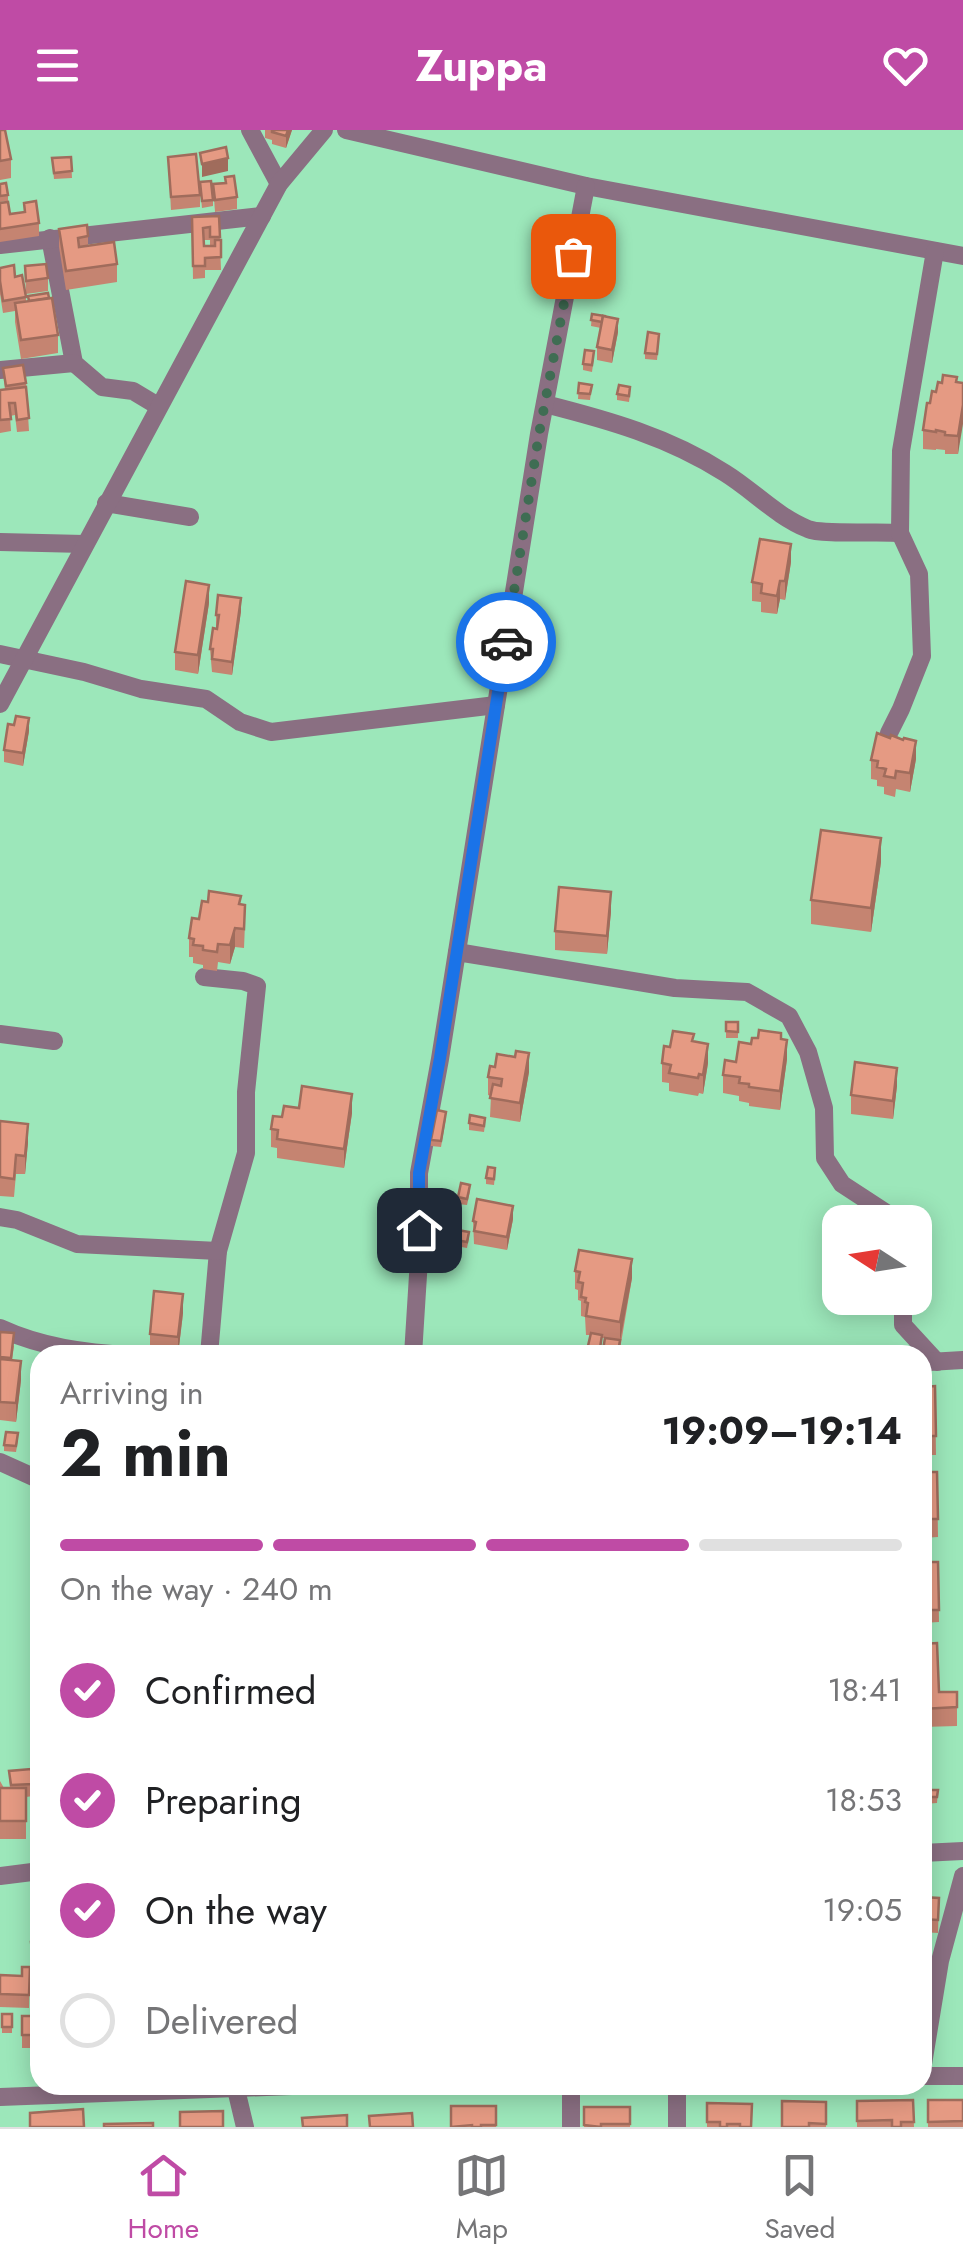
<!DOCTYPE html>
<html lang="en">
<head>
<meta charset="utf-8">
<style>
	:root { --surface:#fff; --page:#f6f6f6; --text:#202124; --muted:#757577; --line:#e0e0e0; --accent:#bf4ba5 }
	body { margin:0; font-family:Jost,sans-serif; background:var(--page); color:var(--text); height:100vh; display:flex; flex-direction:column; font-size:38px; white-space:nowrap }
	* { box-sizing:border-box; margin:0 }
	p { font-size:32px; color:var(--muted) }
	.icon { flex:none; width:55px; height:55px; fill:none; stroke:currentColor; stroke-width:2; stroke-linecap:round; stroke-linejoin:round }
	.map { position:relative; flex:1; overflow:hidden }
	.sheet { position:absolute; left:30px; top:1215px; width:902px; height:750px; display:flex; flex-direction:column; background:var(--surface); border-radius:30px; box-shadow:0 5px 25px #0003 }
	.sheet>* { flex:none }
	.needle { width:65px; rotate:282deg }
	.buttons { position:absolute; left:822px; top:1075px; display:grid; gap:20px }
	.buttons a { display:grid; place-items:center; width:110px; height:110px; border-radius:20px; background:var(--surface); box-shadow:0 5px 25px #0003; font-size:50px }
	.pin { position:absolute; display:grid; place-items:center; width:85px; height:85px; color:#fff; margin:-42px; border-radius:20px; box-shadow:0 5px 15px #0006 }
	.courier { position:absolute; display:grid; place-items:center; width:100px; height:100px; margin:-50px; border:8px solid #1a73e8; border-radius:50%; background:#fff; color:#222; box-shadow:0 2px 12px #0007 }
	.overview em { font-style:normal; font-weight:700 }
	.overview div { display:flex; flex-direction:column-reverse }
	.overview { display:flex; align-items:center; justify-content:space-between; height:170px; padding:0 30px }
	h1 { font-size:65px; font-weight:700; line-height:75px }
	.bar { display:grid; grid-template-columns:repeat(4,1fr); gap:15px 10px; align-content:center; height:120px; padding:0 30px }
	.bar i { height:12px; border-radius:8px; background:var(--line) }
	.bar .active { background:var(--accent) }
	.bar p { grid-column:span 4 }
	ol { padding:0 30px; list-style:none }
	li { display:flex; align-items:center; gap:30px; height:110px }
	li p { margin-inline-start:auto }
	li .icon { padding:10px; border-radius:50%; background:var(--accent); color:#fff; stroke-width:4 }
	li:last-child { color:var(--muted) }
	li i { width:55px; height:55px; border:5px solid var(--line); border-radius:50% }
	header { display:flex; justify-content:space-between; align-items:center; height:130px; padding:0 30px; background:var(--accent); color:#fff; font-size:45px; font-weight:700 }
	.menu { display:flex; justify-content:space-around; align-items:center; height:140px; border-top:2px solid var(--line); background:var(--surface); font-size:28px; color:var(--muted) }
	.menu a { display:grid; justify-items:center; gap:5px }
	.menu .active { color:var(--accent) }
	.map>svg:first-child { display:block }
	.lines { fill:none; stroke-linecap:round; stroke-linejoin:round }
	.street { stroke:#8a6f82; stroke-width:18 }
	.wall { fill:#c58471; fill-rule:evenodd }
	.shaded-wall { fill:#a06c5c }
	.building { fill:#e59a83; stroke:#a06c5c; stroke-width:2.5 }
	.done { stroke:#3f6d53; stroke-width:10; stroke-dasharray:0 18 }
	.route { stroke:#1a73e8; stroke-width:12 }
</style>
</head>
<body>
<header><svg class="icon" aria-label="menu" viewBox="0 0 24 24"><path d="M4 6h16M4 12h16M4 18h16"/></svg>Zuppa<svg class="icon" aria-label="heart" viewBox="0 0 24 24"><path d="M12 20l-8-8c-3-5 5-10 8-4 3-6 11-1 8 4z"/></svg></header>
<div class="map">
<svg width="963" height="1997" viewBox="0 0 963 1997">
	<rect width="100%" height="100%" fill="#9ce7ba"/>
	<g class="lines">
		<!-- street -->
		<g class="street">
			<path d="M250 0 279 54"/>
			<path d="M346 0 586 56 963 126"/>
			<path d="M50 108 74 233 102 257 133 261 158 276"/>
			<path d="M0 115 262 86"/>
			<path d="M0 240 74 233"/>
			<path d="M545 274C608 290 669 307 725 343 754 361 776 386 808 399 821 405 881 401 900 403"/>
			<path d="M106 373 190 387"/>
			<path d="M0 412 84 414"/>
			<path d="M0 524 84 542 141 559 206 569 240 592 271 602 496 575"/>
			<path d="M0 574 279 54 324 0"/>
			<path d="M889 603 901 579 922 526 919 444 900 403 901 321 935 121"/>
			<path d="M457 822 675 858 747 862 789 886 808 922 824 978 825 1028 842 1054 891 1086 894 1092"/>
			<path d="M204 847 243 851 257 856 246 962V1023L218 1121 209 1225"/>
			<path d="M0 904 54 911"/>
			<path d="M0 1087 17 1090 77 1114 218 1121"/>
			<path d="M903 1168V1195L937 1232"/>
			<path d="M0 1198C41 1217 85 1223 130 1225"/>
			<path d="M413 1225 419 1129V1043L440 929 539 304 586 56"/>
			<path d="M929 1232 963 1230"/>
			<path d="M0 1332 40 1350"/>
			<path d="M922 1723 963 1721"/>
			<path d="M0 1746 40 1741"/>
			<path d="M922 1940 940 1831 963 1746"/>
			<path d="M922 1946H963"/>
			<path d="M235 1955 245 1997"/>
			<path d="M677 1955V1997"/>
			<path d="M0 1967 317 1955"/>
			<path d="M571 1997V1955"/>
		</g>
	</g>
	<!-- wall -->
	<g class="wall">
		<path d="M0 0 11 29V48L0 50Z"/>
		<path d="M265 0H292L286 18 272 14V10L265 8Z"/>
		<path d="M71 27 72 48 54 49 52 28Z"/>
		<path d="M168 27 200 65V77L171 80Z"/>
		<path d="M0 54 8 65V71L0 72Z"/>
		<path d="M213 54 237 67V79L215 82Z"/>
		<path d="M200 58 213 70V76L202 78Z"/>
		<path d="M0 73 10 84 24 82V73L39 93V106L0 112Z"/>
		<path d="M219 86 221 140H205V148L193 149 192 87ZM204 110H210V116H204Z"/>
		<path d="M59 99 88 106V116L117 134V152L66 160 59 117Z"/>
		<path d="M25 136 48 148V161L26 164Z"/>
		<path d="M0 138 15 147 26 167V172L58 205V223L21 229 15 192V181L3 183 0 164Z"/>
		<path d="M612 146 611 159 600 157V151Z"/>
		<path d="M592 184 618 202 612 233 597 230V217L601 198 591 196Z"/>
		<path d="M659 210 657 230 645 229V223Z"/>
		<path d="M594 227 592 242 583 240V234Z"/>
		<path d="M3 238 26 253 29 301 17 302 15 285 10 286 11 301 0 303V260H5Z"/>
		<path d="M957 252 963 253 958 324H945V320L936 319V320L923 319V300L930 273 936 262Z"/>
		<path d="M579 253 592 255 590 270 578 269Z"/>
		<path d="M617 264H630L629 272 617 270Z"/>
		<path d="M791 432 785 470 780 469 777 484 761 482V472L752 471V452Z"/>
		<path d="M209 473 198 544 175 540V522Z"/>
		<path d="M241 481 232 545 212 542 210 519 217 499 216 498V485Z"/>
		<path d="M29 601 23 636 4 632V620Z"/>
		<path d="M916 629 910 662 896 659 895 667 884 664V657L877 656V650L871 649V630Z"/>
		<path d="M881 732 871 802 811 794V770Z"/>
		<path d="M241 775 245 794 244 818 235 817 230 834 218 832 217 841 203 839V835L193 833V827H189V808L199 789Z"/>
		<path d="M611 781 607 824 555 820V801Z"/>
		<rect x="726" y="892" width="12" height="16"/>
		<path d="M781 909 787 929 780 980 749 976V973L739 971V966L723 963V945L751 914Z"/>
		<path d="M694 911 708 933 703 964 699 963 698 966 669 961V953L662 952V933L670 917Z"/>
		<path d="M495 937 529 942 520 992 490 987 491 966 488 965V947Z"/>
		<path d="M897 956 893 989 851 984V965Z"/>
		<path d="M352 983 344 1038 277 1028V1018L271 1017V999L282 987Z"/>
		<path d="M446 988 441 1017 431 1016V1010Z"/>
		<path d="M0 991 28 1012 25 1044H16L14 1067 0 1066Z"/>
		<path d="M469 993 485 994 484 1002 469 1000Z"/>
		<path d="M495 1045 494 1055 486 1054V1048Z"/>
		<path d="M470 1061 467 1075 458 1074V1067Z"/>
		<path d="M513 1089 507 1120 474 1114 473 1091Z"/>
		<path d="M469 1108 467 1118 450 1115V1109Z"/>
		<path d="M575 1141 632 1148 619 1225H603L605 1208H602L600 1224 588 1222 590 1205H586L585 1187 581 1186V1171L578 1170V1160L575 1159Z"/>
		<path d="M183 1183 178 1225 150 1222V1204Z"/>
		<path d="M0 1202 14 1216 12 1230 21 1250 16 1292 0 1290Z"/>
		<path d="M935 1256 936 1325H922V1257Z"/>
		<path d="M18 1310 16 1322 4 1321V1315Z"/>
		<path d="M922 1342H937L938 1407 922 1408Z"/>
		<path d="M922 1432H938L939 1492 922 1493Z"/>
		<path d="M922 1514 939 1562H957V1596L922 1597Z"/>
		<path d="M9 1641 33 1654V1666L26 1667V1709H0V1651L4 1658H10Z"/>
		<path d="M923 1660H938L937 1673 923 1674Z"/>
		<path d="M922 1686 930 1699V1705L922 1707Z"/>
		<path d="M922 1767 939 1768 938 1803 922 1802Z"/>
		<path d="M31 1812H40V1844L33 1845Z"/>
		<path d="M30 1837 29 1878 0 1877V1845L22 1846Z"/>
		<path d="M40 1852V1879L34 1880V1853Z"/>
		<rect x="2" y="1884" width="10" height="19"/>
		<rect x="22" y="1886" width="18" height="32"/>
		<path d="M913 1970 914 1997H857V1971Z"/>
		<rect x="928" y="1970" width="35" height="27"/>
		<path d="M826 1972V1997H782Z"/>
		<path d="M707 1973 751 1997H707Z"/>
		<path d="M496 1976V1997H451Z"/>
		<rect x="584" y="1977" width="46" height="20"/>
	</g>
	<!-- shaded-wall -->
	<g class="shaded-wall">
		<path d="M288 0H292L286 18V6Z"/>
		<path d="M228 28V41L202 47V34Z"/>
		<path d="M618 189V202L612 233V220Z"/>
		<path d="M963 275V294L958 324V306Z"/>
		<path d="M791 414V432L785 470V451Z"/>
		<path d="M780 451V469L777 484V466Z"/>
		<path d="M209 455V473L198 544V525Z"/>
		<path d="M241 468V481L232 545V532Z"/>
		<path d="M29 588V601L23 636V623Z"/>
		<path d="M916 611V629L910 662V643Z"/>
		<path d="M881 708V732L871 802V778Z"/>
		<path d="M611 762V781L607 824V806Z"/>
		<path d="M235 798V817L230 834V815Z"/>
		<path d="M787 910V929L780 980V961Z"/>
		<path d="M708 914V933L703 964V945Z"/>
		<path d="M529 923V942L520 992V973Z"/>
		<path d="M897 938V956L893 989V971Z"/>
		<path d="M352 964V983L344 1038V1019Z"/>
		<path d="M28 994V1012L25 1044V1026Z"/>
		<path d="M513 1076V1089L507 1120V1107Z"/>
		<path d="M632 1129V1148L620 1211V1192Z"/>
		<path d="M183 1164V1183L178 1225V1207Z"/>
		<path d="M21 1231V1250L16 1292V1273Z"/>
	</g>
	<!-- building -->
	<g class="building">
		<path d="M0 0H5L11 29 0 31Z"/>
		<path d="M272 0H288L286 6 272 2Z"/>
		<path d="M226 17 228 28 202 34 200 23Z"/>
		<path d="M196 24 200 65 171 67 168 27Z"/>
		<path d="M71 27 72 41 54 43 52 28Z"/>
		<path d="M234 46 237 67 215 70 213 54 226 53 225 47Z"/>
		<path d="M211 51 213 70 202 71 200 52Z"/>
		<path d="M6 53 8 65 0 66V54Z"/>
		<path d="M36 71 39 93 0 99V73L8 72 10 84 25 82 24 73Z"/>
		<path d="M219 86 220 107H210V97L203 98 204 116H215V110H221V127L205 128V136H193L192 87Z"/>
		<path d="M87 95 88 106 78 108 79 117 114 112 117 134 66 141 59 99Z"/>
		<path d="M46 134 48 148 26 151 25 136Z"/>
		<path d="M14 135 15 147 22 145 26 167 3 171 0 151V138Z"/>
		<path d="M601 144 612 146 611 153 600 151Z"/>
		<path d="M48 163 49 168 29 171 28 166Z"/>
		<path d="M52 168 58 205 21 210 15 173Z"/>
		<path d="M592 184 605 186V187L603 186 602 192 591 190Z"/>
		<path d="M603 186 618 189 612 220 597 217Z"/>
		<path d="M648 202 659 204 657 224 645 223Z"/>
		<path d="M585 220 594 221 592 235 583 234Z"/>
		<path d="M23 235 26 253 6 256 3 238Z"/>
		<path d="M943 245 957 247 956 252 963 253V275L958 306 945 305V302L936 300V302L923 300 927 273H930L932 261 936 262 938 252 942 253Z"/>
		<path d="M579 253 592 255 590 264 578 263Z"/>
		<path d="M619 255 630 257 629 266 617 264Z"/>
		<path d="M26 257 29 288 17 290 15 273H9L11 289 0 290V260Z"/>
		<path d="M760 409 791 414 785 451H780L777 466 761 463 762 454 752 452Z"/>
		<path d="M186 451 209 455 198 525 175 522Z"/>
		<path d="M218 465 241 468 232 532 212 529 213 519H210L213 498 217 499 219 485H216Z"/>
		<path d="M16 586 29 588 23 623 4 620 8 594 14 595Z"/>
		<path d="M877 603 890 608 891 605 903 610 904 608 916 611 910 643 896 641 895 648 884 646 886 639 877 637 878 631 871 630Z"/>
		<path d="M821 700 881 708 871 778 811 770Z"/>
		<path d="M559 757 611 762 607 806 555 801Z"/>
		<path d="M209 761 241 766 239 774 245 775 244 799 235 798 230 815 218 814 217 822 203 820V816L193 815 194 809 189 808 192 788 199 789 202 771 208 772Z"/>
		<path d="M726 892H738V902L726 901Z"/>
		<path d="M759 900 781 903V909L787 910 780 961 749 957V954L739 953 740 947 723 945 725 930 736 932 739 912 751 914 752 908H758Z"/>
		<path d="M673 901 694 904 692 911 708 914 703 945 699 944 698 948 669 943 671 935 662 933 664 916 670 917Z"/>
		<path d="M516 921 529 923 520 973 490 968 493 954 501 956 502 949 488 947 490 936 495 937 497 924 515 927Z"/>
		<path d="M855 932 897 938 893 971 851 965Z"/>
		<path d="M302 956 352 964 344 1019 277 1009 278 1000 271 999 273 986 282 987 284 976 299 978Z"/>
		<path d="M437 980 446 982 441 1011 431 1010Z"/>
		<path d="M470 985 485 988 484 996 469 993Z"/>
		<path d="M0 991 28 994 25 1026 16 1025 14 1049 0 1047Z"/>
		<path d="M488 1037 495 1038 494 1049 486 1048Z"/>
		<path d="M461 1053 470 1055 467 1069 458 1067Z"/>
		<path d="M477 1069 513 1076 507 1107 474 1101 476 1092 473 1091Z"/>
		<path d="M452 1099 469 1102 467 1112 450 1109Z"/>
		<path d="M579 1120 632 1129 620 1192 586 1186 588 1173 585 1172 586 1168 581 1167 583 1153 578 1152 580 1142 575 1141Z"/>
		<path d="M154 1161 183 1164 178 1207 150 1204Z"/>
		<path d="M0 1202 14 1203 11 1228 0 1227Z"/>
		<path d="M591 1203 602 1205 600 1218 588 1216Z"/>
		<path d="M605 1208 620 1210 618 1223 603 1220Z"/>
		<path d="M0 1229 21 1231 16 1273 0 1272Z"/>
		<path d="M935 1256 936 1306H922V1257Z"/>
		<path d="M6 1302 18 1303 16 1316 4 1315Z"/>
		<path d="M922 1342H937L938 1389H922Z"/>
		<path d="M922 1432H938L939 1480H922Z"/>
		<path d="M937 1513 939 1562H957V1577L922 1579V1514Z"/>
		<path d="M31 1639 33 1654 11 1655 9 1641Z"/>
		<rect x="0" y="1658" width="26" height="33"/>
		<path d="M923 1660H938L937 1667H923Z"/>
		<path d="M928 1685 930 1699 922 1700V1686Z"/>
		<path d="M922 1767 939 1768 938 1790 922 1789Z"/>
		<path d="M31 1812H40V1832H33Z"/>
		<path d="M922 1818 928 1819 925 1837H922Z"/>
		<path d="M22 1837H30L29 1865 0 1864V1845L22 1846Z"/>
		<path d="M40 1852V1867H34V1853Z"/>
		<rect x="2" y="1884" width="10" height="13"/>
		<rect x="22" y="1886" width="18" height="19"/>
		<path d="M913 1970 914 1992H901V1997H892V1990L857 1991V1971Z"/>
		<path d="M928 1970H963V1991L928 1992Z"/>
		<path d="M782 1971 826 1972V1994L809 1993V1997H782Z"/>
		<path d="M707 1973 752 1974 751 1997H740V1994H727V1997H720V1992H707Z"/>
		<path d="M451 1976H496V1995H481V1997H472V1995L451 1997Z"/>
		<path d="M584 1977H630V1994H601V1997L584 1995Z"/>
		<path d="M83 1979 84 1997H30V1983Z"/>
		<path d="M223 1981V1997H180V1982Z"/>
		<path d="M412 1983 413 1997H370L369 1986Z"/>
		<path d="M347 1985V1997H303L302 1988Z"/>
		<path d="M153 1993V1997H104V1994Z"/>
	</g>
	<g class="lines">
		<!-- done -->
		<path class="done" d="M506 512 539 304 573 126"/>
		<!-- route -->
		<path class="route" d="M419 1100V1043L440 928 506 512"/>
	</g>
</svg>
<div class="buttons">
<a><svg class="needle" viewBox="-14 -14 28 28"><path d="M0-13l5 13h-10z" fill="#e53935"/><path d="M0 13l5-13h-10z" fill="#757577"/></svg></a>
</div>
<div class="pin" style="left:573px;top:126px;background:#ea580c"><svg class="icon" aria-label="bag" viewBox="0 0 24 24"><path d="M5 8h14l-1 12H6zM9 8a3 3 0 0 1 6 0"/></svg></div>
<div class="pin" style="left:419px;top:1100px;background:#1f2937"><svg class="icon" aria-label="home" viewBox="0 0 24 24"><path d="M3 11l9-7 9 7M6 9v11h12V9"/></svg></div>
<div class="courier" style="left:506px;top:512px"><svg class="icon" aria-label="car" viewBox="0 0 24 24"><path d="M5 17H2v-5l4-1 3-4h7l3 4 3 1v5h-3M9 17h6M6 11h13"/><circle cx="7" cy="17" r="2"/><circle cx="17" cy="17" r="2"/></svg></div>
<section class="sheet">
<div class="overview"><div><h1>2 min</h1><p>Arriving in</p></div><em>19:09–19:14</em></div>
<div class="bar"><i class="active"></i><i class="active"></i><i class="active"></i><i></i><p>On the way · 240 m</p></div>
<ol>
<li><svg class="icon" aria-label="check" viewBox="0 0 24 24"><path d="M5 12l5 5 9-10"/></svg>Confirmed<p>18:41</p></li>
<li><svg class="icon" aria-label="check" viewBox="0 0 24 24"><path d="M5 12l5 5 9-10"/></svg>Preparing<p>18:53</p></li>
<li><svg class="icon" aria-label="check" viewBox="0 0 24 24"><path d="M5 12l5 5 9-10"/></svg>On the way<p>19:05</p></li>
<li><i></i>Delivered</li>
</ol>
</section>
</div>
<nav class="menu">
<a class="active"><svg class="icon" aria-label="home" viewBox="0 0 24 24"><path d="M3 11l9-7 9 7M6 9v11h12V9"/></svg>Home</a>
<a><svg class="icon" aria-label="map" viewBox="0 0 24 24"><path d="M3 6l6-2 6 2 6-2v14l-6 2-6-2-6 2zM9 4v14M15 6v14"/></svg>Map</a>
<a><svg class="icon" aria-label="saved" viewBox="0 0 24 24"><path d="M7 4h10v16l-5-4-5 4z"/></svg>Saved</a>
</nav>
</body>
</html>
